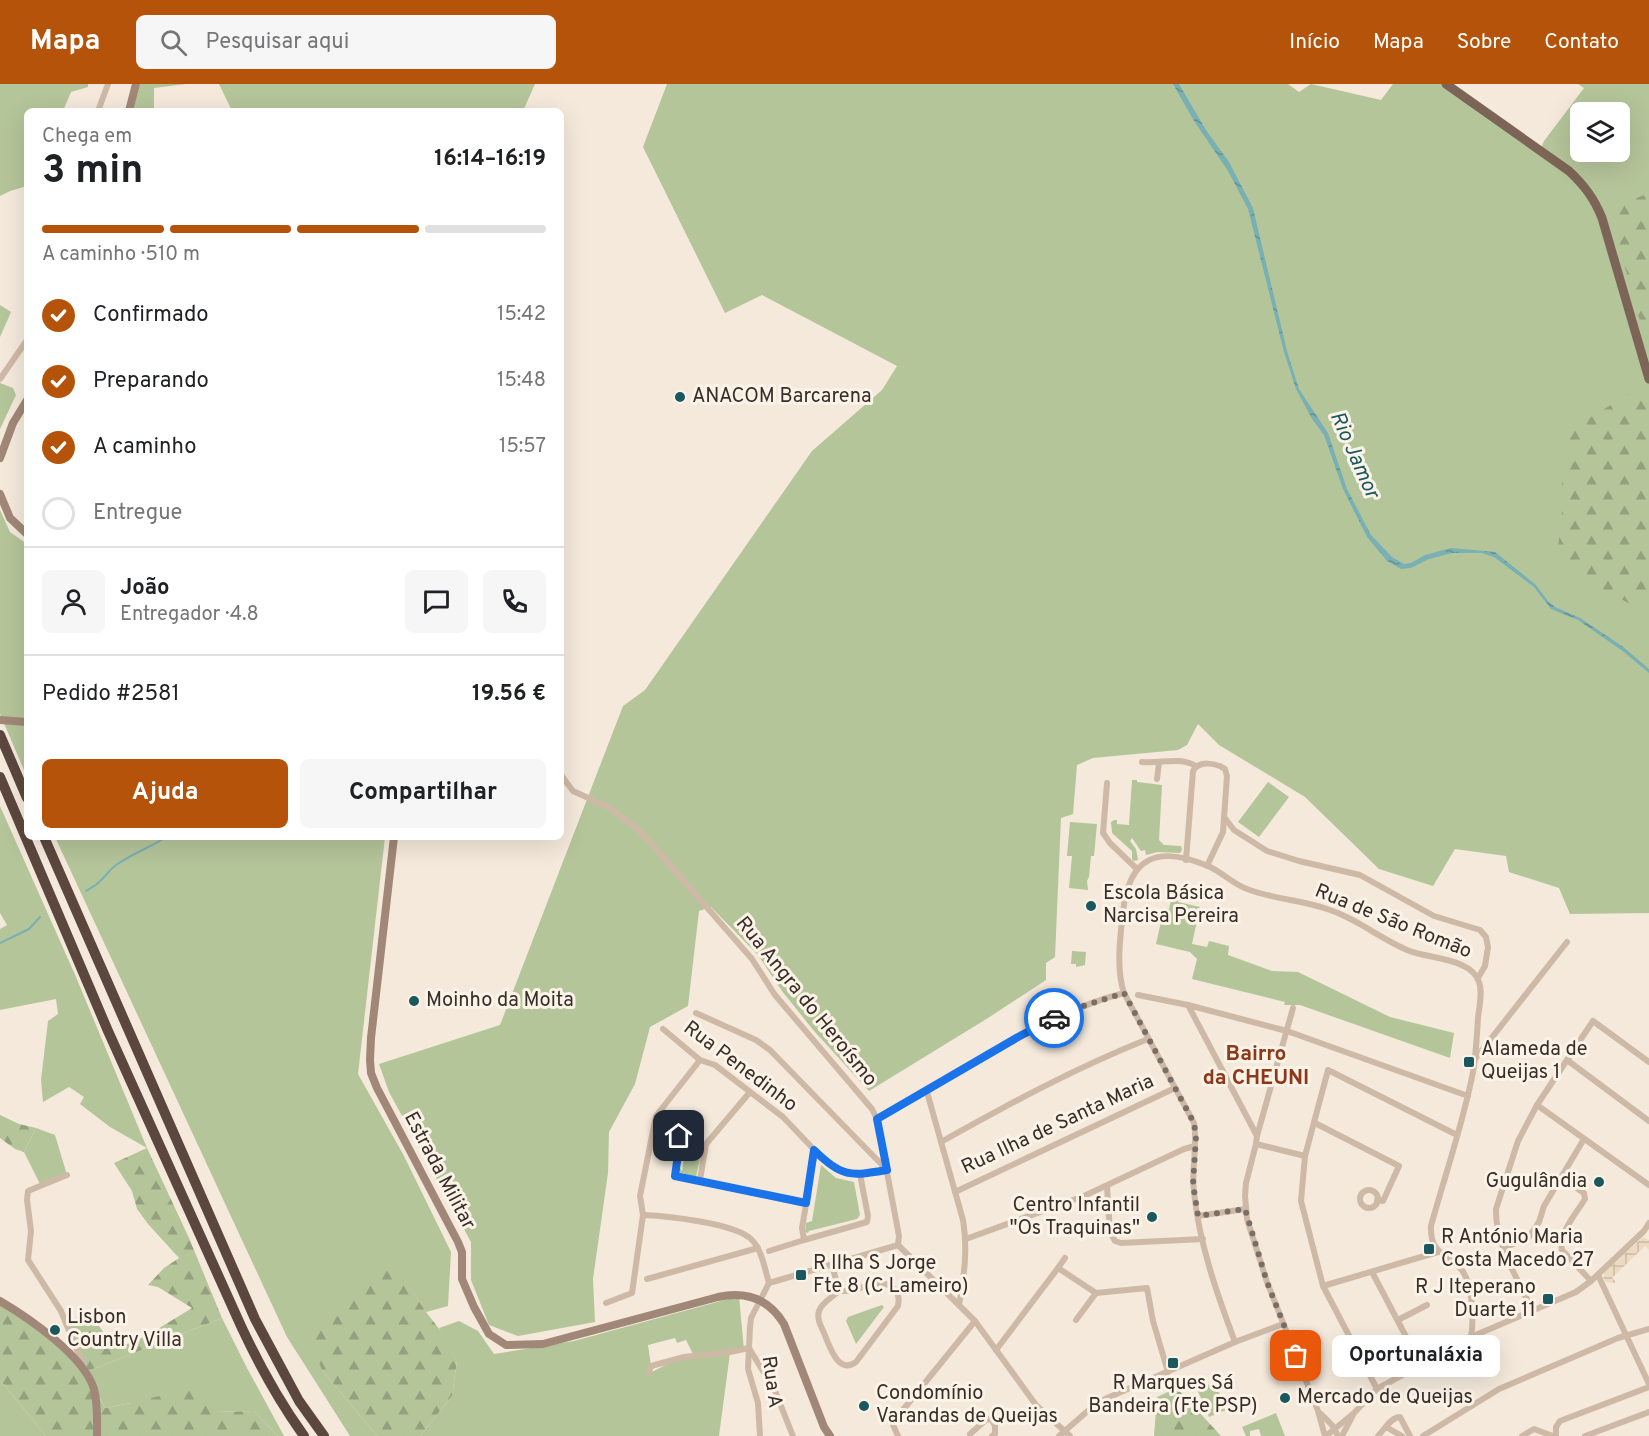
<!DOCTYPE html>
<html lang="pt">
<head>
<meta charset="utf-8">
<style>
	:root { --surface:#fff; --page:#f6f6f6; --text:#202124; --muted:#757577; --line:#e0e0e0; --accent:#b45309 }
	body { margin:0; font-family:Overpass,sans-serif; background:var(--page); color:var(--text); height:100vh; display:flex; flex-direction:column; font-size:22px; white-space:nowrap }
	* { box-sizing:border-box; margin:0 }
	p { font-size:20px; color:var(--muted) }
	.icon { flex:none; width:33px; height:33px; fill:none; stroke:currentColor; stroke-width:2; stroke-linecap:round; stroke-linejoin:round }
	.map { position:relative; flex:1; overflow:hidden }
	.side { position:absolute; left:24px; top:24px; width:540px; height:732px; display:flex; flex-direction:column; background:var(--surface); border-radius:9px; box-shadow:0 6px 24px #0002 }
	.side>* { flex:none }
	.buttons { position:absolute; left:1570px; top:18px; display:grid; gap:12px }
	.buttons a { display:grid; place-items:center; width:60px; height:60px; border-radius:9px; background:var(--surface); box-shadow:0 6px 24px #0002; font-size:30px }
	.pin { position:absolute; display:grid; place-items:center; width:51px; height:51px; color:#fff; margin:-26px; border-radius:12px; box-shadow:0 3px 9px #0006 }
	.courier { position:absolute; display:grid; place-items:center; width:60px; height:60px; margin:-30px; border:4px solid #1a73e8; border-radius:50%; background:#fff; color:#222; box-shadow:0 2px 8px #0007 }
	.bubble { position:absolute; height:42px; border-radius:9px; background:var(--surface); box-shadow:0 6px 24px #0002; font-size:20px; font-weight:700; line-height:42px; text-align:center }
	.headline em { font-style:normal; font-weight:700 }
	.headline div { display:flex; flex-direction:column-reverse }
	.headline { display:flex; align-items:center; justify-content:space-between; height:102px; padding:0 18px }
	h1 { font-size:39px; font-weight:700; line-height:45px }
	.bar { display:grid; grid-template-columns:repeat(4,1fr); gap:9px 6px; align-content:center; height:72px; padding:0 18px }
	.bar i { height:8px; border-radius:4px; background:var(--line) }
	.bar .on { background:var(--accent) }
	.bar p { grid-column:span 4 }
	.line { display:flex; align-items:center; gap:15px; padding:0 18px; border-top:2px solid var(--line) }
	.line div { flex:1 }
	.round { display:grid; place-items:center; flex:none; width:63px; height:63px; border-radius:9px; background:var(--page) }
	ol { padding:0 18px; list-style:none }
	li { display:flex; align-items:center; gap:18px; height:66px }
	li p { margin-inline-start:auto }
	li .icon { padding:6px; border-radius:50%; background:var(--accent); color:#fff; stroke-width:4 }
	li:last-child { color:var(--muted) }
	li i { width:33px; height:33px; border:3px solid var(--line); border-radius:50% }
	.cta { display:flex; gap:12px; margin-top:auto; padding:12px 18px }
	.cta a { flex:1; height:69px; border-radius:9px; background:var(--accent); color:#fff; font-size:24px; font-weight:700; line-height:69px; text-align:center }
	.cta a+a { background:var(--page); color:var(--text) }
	header { display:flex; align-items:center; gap:36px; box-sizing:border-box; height:84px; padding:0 30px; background:var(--accent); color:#fff }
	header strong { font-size:28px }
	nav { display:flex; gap:33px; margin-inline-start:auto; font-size:21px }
	.search { width:420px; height:54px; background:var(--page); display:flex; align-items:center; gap:15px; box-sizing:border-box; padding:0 21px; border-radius:9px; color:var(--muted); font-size:22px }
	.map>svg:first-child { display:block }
	.green { fill:#b5c59a; fill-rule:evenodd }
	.forest { fill:url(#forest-firs) }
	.plaza { fill:url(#plaza-grid) }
	.water { fill:url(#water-ripples) }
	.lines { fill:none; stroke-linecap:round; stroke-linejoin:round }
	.stream { stroke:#78b0b4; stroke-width:2 }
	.street { stroke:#ceb9a6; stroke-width:6 }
	.secondary { stroke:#a18777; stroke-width:8 }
	.primary { stroke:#7c6557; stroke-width:9 }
	.highway { stroke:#5b473e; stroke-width:10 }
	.done { stroke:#7a6f67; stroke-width:6; stroke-dasharray:0 10.8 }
	.route { stroke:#1a73e8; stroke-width:8 }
	.poi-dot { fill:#19585e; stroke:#fbf3e8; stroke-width:2 }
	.labels { text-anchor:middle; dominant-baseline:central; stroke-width:6; stroke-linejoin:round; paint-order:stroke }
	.poi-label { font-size:20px; fill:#392d28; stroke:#fbf3e8; text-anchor:start }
	.street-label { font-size:20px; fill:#392d28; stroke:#fbf3e8 }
	.water-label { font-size:21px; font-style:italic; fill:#19585e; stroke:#fbf3e8 }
	.neighbourhood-label { font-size:21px; font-weight:bold; fill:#8f3819; stroke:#fbf3e8 }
</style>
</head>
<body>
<header>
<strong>Mapa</strong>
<div class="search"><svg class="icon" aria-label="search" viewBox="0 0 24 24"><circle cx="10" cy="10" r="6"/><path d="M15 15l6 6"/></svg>Pesquisar aqui</div>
<nav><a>Início</a><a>Mapa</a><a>Sobre</a><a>Contato</a></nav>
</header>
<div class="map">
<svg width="1649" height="1352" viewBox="0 0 1649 1352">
	<defs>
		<pattern id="forest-firs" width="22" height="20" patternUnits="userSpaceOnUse" patternTransform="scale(1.5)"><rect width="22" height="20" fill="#b5c59a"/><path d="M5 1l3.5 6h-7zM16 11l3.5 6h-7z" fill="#94a07e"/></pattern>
		<pattern id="plaza-grid" width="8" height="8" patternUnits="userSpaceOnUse" patternTransform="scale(1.5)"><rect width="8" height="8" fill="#eddbc1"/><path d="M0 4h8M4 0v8" fill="none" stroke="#ccbca6"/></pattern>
		<pattern id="water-ripples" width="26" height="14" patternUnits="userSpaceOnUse" patternTransform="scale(1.5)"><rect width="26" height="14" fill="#78b0b4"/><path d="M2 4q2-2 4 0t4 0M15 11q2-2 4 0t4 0" fill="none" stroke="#639092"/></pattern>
	</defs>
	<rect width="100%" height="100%" fill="#f4e9db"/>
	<!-- green -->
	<g class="green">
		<path d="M0 0H88V3L71 8 63 27H27V102L10 107 0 112Z"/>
		<path d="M140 0H186L154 4V27H133Z"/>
		<path d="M219 0H535L523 27H232Z"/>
		<path d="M667 0H1288L1299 8 1311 0 1381 16 1393 0H1445L1540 66 1544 57 1584 4 1578 0H1649V829L1570 830 1559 804 1509 788 1506 772 1455 765 1433 802 1379 785 1305 713 1219 661 1198 640 1187 661 1178 666 1093 674 1077 681 1073 730 1061 734 1055 873 1046 879V896L988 934 869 1007 814 947 782 907 758 871 711 823 699 827 688 922 650 943 635 1000 609 1048 608 1089 593 1195 595 1238 518 1252 489 1241 471 1196V1158L389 1008 379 980 500 941 623 622 645 606 812 367 882 306 897 282 762 211 725 229 643 63ZM1581 28H1620V68H1581Z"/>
		<path d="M0 221 11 228 0 253Z"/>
		<path d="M0 299 13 304 16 311 0 345Z"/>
		<path d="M0 426 10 448 27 460V693L0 630Z"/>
		<path d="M1132 696H1137V698L1162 701 1159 756 1164 761 1181 762 1182 766 1180 769 1158 768 1146 771 1145 766 1141 767 1132 754 1130 757 1136 765 1138 776 1134 777 1132 775V767L1112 749 1111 738 1114 736H1117V740L1129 741Z"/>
		<path d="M1268 698 1289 713 1259 753 1238 738Z"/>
		<path d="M0 722 76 893 147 1064 110 1043 80 1020 84 1013 69 1003 43 1018 41 996 48 937 58 930 56 915 0 926V845L7 841 0 829Z"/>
		<path d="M1070 738 1097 740 1094 772H1091L1089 793 1087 797 1088 806 1069 804 1072 772H1067Z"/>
		<path d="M55 753H385L358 990 404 1072 451 1168 448 1222 426 1228 392 1177 322 1286 377 1352H350L287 1253Z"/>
		<path d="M1172 811 1179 813 1178 818 1200 823 1192 860 1207 863 1209 857 1229 862 1228 871 1272 887 1298 888 1390 933 1454 949 1450 974 1300 921H1284L1285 918 1192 895 1197 875 1190 868 1156 860 1164 824 1169 825Z"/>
		<path d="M1072 867 1086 868 1085 881 1076 883V880H1071Z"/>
		<path d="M36 1044 55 1051 67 1091 41 1102 24 1068Z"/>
		<path d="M682 1052 703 1061 696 1093 678 1088 679 1083 682 1087 686 1063Z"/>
		<path d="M821 1081 836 1094 854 1098 860 1131 857 1135 809 1147 808 1149 805 1148 806 1139 812 1137Z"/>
		<path d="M739 1212 744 1266 730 1269 719 1352H420L452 1312 457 1277 439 1244 459 1237 478 1247 494 1270 574 1257ZM675 1254 677 1259 686 1256 694 1272 677 1275 650 1289 651 1282 648 1261Z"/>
		<path d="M882 1221 884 1223 856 1260 846 1237 848 1233Z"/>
		<path d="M222 1234 247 1284 284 1352H278L254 1327 217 1328 131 1319 105 1324 86 1288Z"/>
		<path d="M0 1296 46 1352H0Z"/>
		<path d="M1215 1298 1226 1326 1209 1333 1197 1305Z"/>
		<path d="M1276 1329 1285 1352H1261L1259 1345 1250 1347V1352H1246L1242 1343Z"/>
	</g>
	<!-- forest -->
	<g class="forest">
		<path d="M1649 109V270L1609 125Z"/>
		<path d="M1636 306 1649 320V530L1576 491 1557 471 1562 432 1561 407 1567 368 1559 352Z"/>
		<path d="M0 1031 19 1040 36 1044 24 1068 15 1065 0 1054Z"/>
		<path d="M147 1064 189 1154 222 1234 86 1288 74 1258 69 1237 90 1228 103 1248 118 1264 148 1251 192 1224 158 1203 148 1201 164 1184 179 1174 148 1140 137 1125 132 1107 114 1079Z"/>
		<path d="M392 1176 426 1228 444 1251 457 1277 452 1312 420 1352H377L322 1286 306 1246Z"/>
		<path d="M0 1217 62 1263 87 1292 105 1324 131 1319 203 1301 217 1328 254 1327 278 1352H46L0 1296Z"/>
		<path d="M1177 1304 1221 1352H1154L1157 1313Z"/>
	</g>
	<!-- plaza -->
	<path class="plaza" d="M1643 1153 1649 1156V1166L1645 1162 1612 1194 1616 1198 1614 1199 1606 1198 1603 1193 1605 1188Z"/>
	<!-- water -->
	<path class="water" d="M1173 0H1179L1206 46 1229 78 1253 124 1287 267 1299 305 1328 349 1347 405 1371 451 1392 473 1404 480 1411 479 1425 471 1451 464 1495 468 1535 500 1548 517 1555 523 1580 534 1622 562 1649 585V589L1624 568 1578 536 1551 525 1534 503 1494 473 1482 469H1452L1429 475 1411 484 1401 485 1387 477 1367 453 1343 405 1324 351 1312 335 1296 305 1284 268 1248 125 1228 87 1194 37Z"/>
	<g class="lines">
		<!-- stream -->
		<g class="stream">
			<path d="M86 807C90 804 95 802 98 799 106 793 110 784 119 779 134 769 151 763 166 753"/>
			<path d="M0 859 29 845 40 833"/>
		</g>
		<!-- street -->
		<g class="street">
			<path d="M98 27 108 0"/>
			<path d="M0 295 27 256"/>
			<path d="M1142 678C1161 680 1178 672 1196 682"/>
			<path d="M561 691 573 707 608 723 635 743 649 757 752 875 775 911 872 1025 877 1035 899 1152 898 1161 975 1237 1036 1321 1070 1352"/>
			<path d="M1157 695 1159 679"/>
			<path d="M1107 699 1103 749 1110 759 1137 785"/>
			<path d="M1224 733 1234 746 1267 767 1299 777 1360 791 1434 832 1480 846 1486 853 1488 863 1485 882 1478 894"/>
			<path d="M1186 776 1193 687C1199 676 1216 679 1225 685L1227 692 1223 748 1207 782"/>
			<path d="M1138 911 1188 921"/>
			<path d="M696 929 756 956 770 966 887 1086"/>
			<path d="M663 945 700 976 715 981 783 1033 823 1075 836 1085 849 1090H860L887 1086"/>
			<path d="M1475 975 1567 858"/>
			<path d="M1567 976 1649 1037"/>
			<path d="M927 1008 963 1136C968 1165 964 1192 959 1221"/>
			<path d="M1537 1021 1649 1101"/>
			<path d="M656 1034 679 1052 680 1056 675 1092 805 1120"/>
			<path d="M877 1035C908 1018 939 1000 970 982 1019 953 1068 923 1124 909"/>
			<path d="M1315 1039 1399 1082 1383 1117 1377 1116"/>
			<path d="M1257 1052 1293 924"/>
			<path d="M941 1058C1009 1020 1075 984 1148 955"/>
			<path d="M1256 1060 1246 1099 1245 1112 1247 1135 1267 1198 1318 1327 1325 1352"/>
			<path d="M815 1067 802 1144 804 1156 867 1138 868 1132 860 1090"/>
			<path d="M1305 1072 1256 1060 1257 1052 1188 921 1287 947 1468 1012"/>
			<path d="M67 1091 28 1107 27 1116 31 1147 28 1176 61 1227 84 1283"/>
			<path d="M1562 1094 1584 1109 1585 1115C1577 1128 1558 1150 1562 1166L1591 1197"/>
			<path d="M700 1096 706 1060 750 1008"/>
			<path d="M1107 1102 1110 1148 1115 1157 1121 1159 1203 1155"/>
			<circle cx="1369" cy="1115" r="9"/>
			<path d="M955 1108 1175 1004"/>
			<path d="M643 1131C666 1132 736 1139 752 1156 762 1166 765 1186 769 1199"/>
			<path d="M1198 1132 1245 1125"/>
			<path d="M966 1155 1084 1112 1184 1065 1195 1062"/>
			<path d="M1504 1164 1529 1153 1539 1138 1544 1122 1584 1055"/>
			<path d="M769 1167 804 1156"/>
			<path d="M832 1181 839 1207"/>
			<path d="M1058 1184 1065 1174"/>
			<path d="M1372 1188 1421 1281"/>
			<path d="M1598 1191 1649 1300"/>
			<path d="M647 1195 758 1164"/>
			<path d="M879 1199C893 1200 901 1207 898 1222L856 1278C839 1290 831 1266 826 1254 823 1245 816 1236 819 1227 822 1218 833 1213 839 1207H848Z"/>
			<path d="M1323 1202 1438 1168"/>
			<path d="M606 1219 632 1209 643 1131 640 1112 656 1032 700 976"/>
			<path d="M1532 1226C1518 1195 1495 1160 1496 1125L1518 1057 1537 1021 1593 937 1649 978"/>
			<path d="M1076 1236 1096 1209"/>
			<path d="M1398 1236 1427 1221"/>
			<path d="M1235 1258C1217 1210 1199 1159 1194 1108 1191 1085 1198 1062 1194 1039L1124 909C1116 885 1120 854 1123 828 1129 772 1158 761 1208 782 1222 788 1233 800 1247 805 1273 815 1301 816 1327 825 1356 834 1379 854 1407 866 1428 875 1472 874 1479 898 1483 908 1479 923 1478 934 1477 952 1476 970 1473 988 1463 1040 1445 1091 1431 1142 1430 1170 1445 1168 1461 1185 1473 1199 1474 1236 1471 1253"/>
			<path d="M996 1266 1058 1184 1096 1209 1147 1204 1153 1237 1168 1288"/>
			<path d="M649 1289 651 1282 684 1273 730 1268 749 1264 775 1307 793 1352"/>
			<path d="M1377 1305 1323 1202 1301 1117 1305 1072 1328 986 1457 1051"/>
			<path d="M1321 1330 1332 1341 1338 1352"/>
			<path d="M1386 1343 1402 1352"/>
			<path d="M970 1350 987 1335 992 1336 995 1342V1350L992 1352"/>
			<path d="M760 1352 758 1319 748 1285 750 1243 751 1234 769 1199 898 1161"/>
			<path d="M898 1352 893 1341 894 1337 975 1237"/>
			<path d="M1059 1352 1090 1325 1105 1315 1235 1258 1283 1240"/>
			<path d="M1326 1352 1354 1329 1377 1305 1471 1253 1576 1208 1591 1197 1644 1147 1649 1139"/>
			<path d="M1342 1352 1353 1331"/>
			<path d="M1378 1352C1384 1346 1391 1333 1400 1333L1410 1352"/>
			<path d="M1423 1352 1499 1305 1618 1254 1649 1245"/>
			<path d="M1522 1352 1534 1345 1553 1352"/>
			<path d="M1556 1352V1343L1560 1337 1649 1303"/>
			<path d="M1585 1352 1649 1328"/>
		</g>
		<!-- secondary -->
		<g class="secondary">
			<path d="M129 27 136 0"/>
			<path d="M0 374 13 339 27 316"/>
			<path d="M0 410 10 434 27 450"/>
			<path d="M0 636 27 638"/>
			<path d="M394 753 371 954 370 976 371 989 377 1004 458 1158 462 1168V1195L474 1223 489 1250 506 1261 543 1260 718 1213C746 1207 769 1215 784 1240L824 1343 830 1352"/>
			<path d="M0 1217C29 1234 84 1272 94 1305 98 1320 97 1337 97 1352"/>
		</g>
		<!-- primary -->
		<path class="primary" d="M1446 0 1569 87C1584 101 1594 114 1602 134L1649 295"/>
		<!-- highway -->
		<g class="highway">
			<path d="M0 651 27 714"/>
			<path d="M0 693 108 947 241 1242C259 1281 279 1317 304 1352"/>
			<path d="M44 753 255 1235 299 1317 324 1352"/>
		</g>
	</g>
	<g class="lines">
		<!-- done -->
		<path class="done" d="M1054 934 1083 922 1124 909 1194 1039 1196 1053 1193 1100 1198 1132 1245 1125 1267 1198 1296 1272"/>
		<!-- route -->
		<path class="route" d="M679 1052 680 1056 675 1092 806 1119 814 1066C842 1094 851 1092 887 1086L877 1035 1018 953 1054 934"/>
	</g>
	<!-- markers -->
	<g class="poi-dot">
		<circle cx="680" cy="313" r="6"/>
		<circle cx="1091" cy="822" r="6"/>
		<circle cx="414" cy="917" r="6"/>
		<rect x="1463" y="972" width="12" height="12" rx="3"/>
		<circle cx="1599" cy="1098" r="6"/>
		<circle cx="1152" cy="1133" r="6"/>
		<rect x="1423" y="1159" width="12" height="12" rx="3"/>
		<rect x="795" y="1185" width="12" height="12" rx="3"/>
		<rect x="1542" y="1209" width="12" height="12" rx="3"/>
		<circle cx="55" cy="1246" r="6"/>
		<rect x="1167" y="1273" width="12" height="12" rx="3"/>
		<circle cx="1285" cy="1314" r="6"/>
		<circle cx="864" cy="1322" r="6"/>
	</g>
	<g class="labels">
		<!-- poi labels -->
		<g class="poi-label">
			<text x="692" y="313">ANACOM Barcarena</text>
			<text x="1103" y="810">Escola Básica<tspan x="1103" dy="23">Narcisa Pereira</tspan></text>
			<text x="426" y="917">Moinho da Moita</text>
			<text x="1481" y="966">Alameda de<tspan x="1481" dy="23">Queijas 1</tspan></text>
			<text x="1587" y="1098" text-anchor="end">Gugulândia</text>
			<text x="1140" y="1122" text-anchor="end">Centro Infantil<tspan x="1140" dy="23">"Os Traquinas"</tspan></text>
			<text x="1441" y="1154">R António Maria<tspan x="1441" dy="23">Costa Macedo 27</tspan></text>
			<text x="813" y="1180">R Ilha S Jorge<tspan x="813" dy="23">Fte 8 (C Lameiro)</tspan></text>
			<text x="1536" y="1204" text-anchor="end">R J Iteperano<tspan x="1536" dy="23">Duarte 11</tspan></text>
			<text x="67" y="1234">Lisbon<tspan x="67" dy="23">Country Villa</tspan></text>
			<text x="1173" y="1300" text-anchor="middle">R Marques Sá<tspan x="1173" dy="23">Bandeira (Fte PSP)</tspan></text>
			<text x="876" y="1310">Condomínio<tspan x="876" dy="23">Varandas de Queijas</tspan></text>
			<text x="1297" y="1314">Mercado de Queijas</text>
		</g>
		<!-- street labels -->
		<g class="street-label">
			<text transform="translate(1393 838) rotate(22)">Rua de São Romão</text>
			<text transform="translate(806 918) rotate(51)">Rua Angra do Heroísmo</text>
			<text transform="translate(740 983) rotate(37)">Rua Penedinho</text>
			<text transform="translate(1058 1041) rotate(-25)">Rua Ilha de Santa Maria</text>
			<text transform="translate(439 1087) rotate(62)">Estrada Militar</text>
			<text transform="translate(771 1298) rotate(82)">Rua A</text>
		</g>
		<!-- water labels -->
		<g class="water-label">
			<text transform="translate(1354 371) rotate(66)">Rio Jamor</text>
		</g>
		<!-- neighbourhood labels -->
		<g class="neighbourhood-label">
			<text x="1256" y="970">Bairro<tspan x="1256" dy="24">da CHEUNI</tspan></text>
		</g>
	</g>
</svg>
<div class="buttons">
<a><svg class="icon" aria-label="layers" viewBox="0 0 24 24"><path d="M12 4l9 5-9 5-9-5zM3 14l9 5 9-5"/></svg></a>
</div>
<div class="pin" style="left:1296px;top:1272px;background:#ea580c"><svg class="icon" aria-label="bag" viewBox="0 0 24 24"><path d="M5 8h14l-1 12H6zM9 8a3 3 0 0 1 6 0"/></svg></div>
<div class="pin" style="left:679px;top:1052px;background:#1f2937"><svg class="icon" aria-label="home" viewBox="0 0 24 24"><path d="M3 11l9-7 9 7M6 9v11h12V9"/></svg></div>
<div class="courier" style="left:1054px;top:934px"><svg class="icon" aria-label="car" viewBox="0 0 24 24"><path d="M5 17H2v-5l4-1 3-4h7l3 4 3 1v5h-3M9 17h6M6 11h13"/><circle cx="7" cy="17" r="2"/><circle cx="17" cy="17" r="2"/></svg></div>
<div class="bubble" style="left:1332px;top:1251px;width:168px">Oportunaláxia</div>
<section class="side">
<div class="headline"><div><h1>3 min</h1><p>Chega em</p></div><em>16:14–16:19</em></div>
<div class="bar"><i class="on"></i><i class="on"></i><i class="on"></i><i></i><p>A caminho · 510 m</p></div>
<ol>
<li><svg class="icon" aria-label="check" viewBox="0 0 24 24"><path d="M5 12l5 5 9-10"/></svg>Confirmado<p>15:42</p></li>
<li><svg class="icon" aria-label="check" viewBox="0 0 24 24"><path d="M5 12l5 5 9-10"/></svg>Preparando<p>15:48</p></li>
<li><svg class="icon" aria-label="check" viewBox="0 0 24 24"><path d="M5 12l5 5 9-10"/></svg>A caminho<p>15:57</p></li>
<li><i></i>Entregue</li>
</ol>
<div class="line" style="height:108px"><a class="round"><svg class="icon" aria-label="person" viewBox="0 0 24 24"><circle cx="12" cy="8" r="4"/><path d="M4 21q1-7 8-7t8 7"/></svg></a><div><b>João</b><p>Entregador · 4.8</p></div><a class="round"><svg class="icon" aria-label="chat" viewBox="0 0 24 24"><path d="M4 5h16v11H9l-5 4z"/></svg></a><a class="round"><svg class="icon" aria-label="phone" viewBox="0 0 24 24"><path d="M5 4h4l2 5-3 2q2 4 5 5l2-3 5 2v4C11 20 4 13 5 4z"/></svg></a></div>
<div class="line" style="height:78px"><div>Pedido #2581</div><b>19.56 €</b></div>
<div class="cta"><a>Ajuda</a><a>Compartilhar</a></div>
</section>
</div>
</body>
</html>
